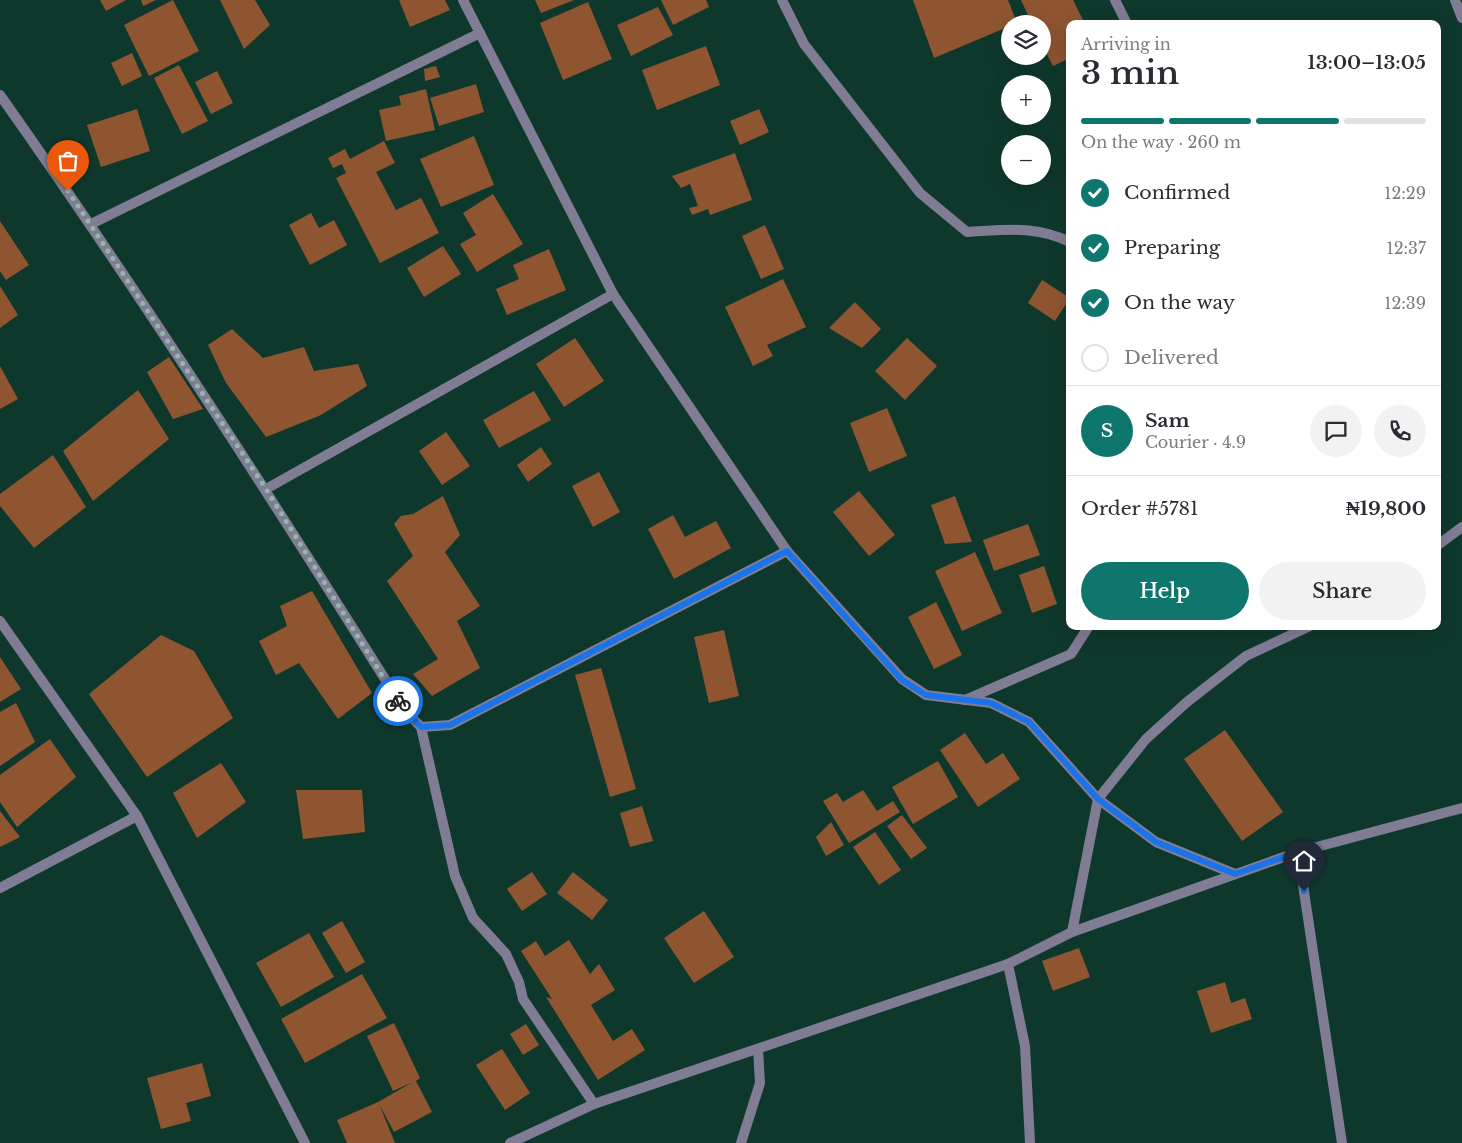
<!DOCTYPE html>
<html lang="en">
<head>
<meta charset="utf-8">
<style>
	:root { --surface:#fff; --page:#f2f2f3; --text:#2b2b33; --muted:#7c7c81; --line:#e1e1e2; --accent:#0f766e }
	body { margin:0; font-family:"Libre Baskerville",serif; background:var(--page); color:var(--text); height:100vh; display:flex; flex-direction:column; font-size:19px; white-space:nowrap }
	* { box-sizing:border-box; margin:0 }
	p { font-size:16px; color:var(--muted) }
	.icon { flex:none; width:28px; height:28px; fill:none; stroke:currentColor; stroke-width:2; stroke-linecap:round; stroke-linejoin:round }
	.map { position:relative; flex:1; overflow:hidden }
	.side { position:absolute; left:1066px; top:20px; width:375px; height:610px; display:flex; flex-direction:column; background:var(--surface); border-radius:10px; box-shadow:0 5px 20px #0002 }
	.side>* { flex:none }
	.fabs { position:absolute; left:1001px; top:15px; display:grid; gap:10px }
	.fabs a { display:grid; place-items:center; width:50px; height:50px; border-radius:50%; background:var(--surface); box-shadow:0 5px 20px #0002; font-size:25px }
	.pin { position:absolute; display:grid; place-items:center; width:42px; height:42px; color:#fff; margin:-51px -21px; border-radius:50% 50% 50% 0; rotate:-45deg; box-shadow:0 0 5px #0007 }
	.pin .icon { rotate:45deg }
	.courier { position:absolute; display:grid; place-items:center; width:50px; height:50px; margin:-25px; border:4px solid #1a73e8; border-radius:50%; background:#fff; color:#222; box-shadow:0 1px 6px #0007 }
	.summary em { font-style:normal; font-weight:600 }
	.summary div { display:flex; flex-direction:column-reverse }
	.summary { display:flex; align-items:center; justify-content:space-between; height:85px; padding:0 15px }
	h1 { font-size:32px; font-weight:600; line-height:38px }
	.bar { display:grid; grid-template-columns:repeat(4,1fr); gap:8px 5px; align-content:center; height:60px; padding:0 15px }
	.bar i { height:6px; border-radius:4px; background:var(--line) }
	.bar .active { background:var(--accent) }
	.bar p { grid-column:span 4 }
	.line { display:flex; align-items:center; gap:12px; padding:0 15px; border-top:1px solid var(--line) }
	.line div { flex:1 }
	.round { display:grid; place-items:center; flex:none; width:52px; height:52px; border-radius:26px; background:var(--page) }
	ol { padding:0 15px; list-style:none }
	li { display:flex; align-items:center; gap:15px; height:55px }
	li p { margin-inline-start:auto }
	li .icon { padding:5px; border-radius:50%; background:var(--accent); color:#fff; stroke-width:4 }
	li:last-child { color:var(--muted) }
	li i { width:28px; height:28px; border:2px solid var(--line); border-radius:50% }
	.cta { display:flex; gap:10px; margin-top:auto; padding:10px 15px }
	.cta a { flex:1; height:58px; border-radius:30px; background:var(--accent); color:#fff; font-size:20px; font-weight:600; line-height:58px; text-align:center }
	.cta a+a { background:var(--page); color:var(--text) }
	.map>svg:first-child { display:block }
	.building { fill:#8e5530 }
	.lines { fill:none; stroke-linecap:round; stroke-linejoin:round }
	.street { stroke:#807c94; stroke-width:10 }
	.done { stroke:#92b7ac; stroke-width:5; stroke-dasharray:0 9 }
	.route { stroke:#1a73e8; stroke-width:6 }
</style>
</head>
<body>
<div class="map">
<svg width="1462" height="1143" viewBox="0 0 1462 1143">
	<rect width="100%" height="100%" fill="#0f382d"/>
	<!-- building -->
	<g class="building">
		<path d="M100 0H126L106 11Z"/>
		<path d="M141 0H156L143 6Z"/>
		<path d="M173 0 199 51 149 76 124 25Z"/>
		<path d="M220 0H255L270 25 244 49Z"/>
		<path d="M399 0H445L450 10 410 27Z"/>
		<path d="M535 0H574L541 13Z"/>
		<path d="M661 0H706L709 7 673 25Z"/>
		<path d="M913 0H1008L1017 23 1010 24V26L934 58Z"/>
		<path d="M1021 0H1073L1085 24H1070V58L1053 66 1042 45V24H1032Z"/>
		<path d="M588 2 612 59 563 80 540 23Z"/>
		<path d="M658 7 673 35 631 56 617 25Z"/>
		<path d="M706 46 720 85 657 110 642 70Z"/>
		<path d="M132 53 142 76 122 86 111 63Z"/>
		<path d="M179 65 208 121 182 134 154 78Z"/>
		<path d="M436 66 440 77 425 81 424 69Z"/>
		<path d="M217 71 233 103 211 114 195 82Z"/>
		<path d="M476 84 484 112 439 126 430 98Z"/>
		<path d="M426 89 435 130 386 141 379 110 401 105 399 96Z"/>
		<path d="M137 109 150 151 101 167 87 125Z"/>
		<path d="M759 109 769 132 740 145 730 121Z"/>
		<path d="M474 136 494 185 441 207 420 159Z"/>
		<path d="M384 141 395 163 376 172 396 210 421 198 439 233 380 263 336 178 346 173 342 164 333 168 328 158 345 149 350 159Z"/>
		<path d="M735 153 752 200 710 215 708 209 692 215 689 208 698 206 690 184 681 188 672 176Z"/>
		<path d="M493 194 523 244 477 272 460 244 476 235 463 213Z"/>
		<path d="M311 213 319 228 334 220 347 245 310 265 289 225Z"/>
		<path d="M0 221 29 265 6 280 0 271Z"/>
		<path d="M765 225 784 269 761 279 742 236Z"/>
		<path d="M443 246 461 274 424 297 407 268Z"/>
		<path d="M549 249 566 290 507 315 496 289 519 279 513 265Z"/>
		<path d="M783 279 806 327 767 345 773 356 753 366 725 307Z"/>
		<path d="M1042 280 1070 298 1055 321 1028 303Z"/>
		<path d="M0 286 18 315 0 328Z"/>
		<path d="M855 302 881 329 862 348 829 328Z"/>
		<path d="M232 329 263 358 304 347 314 371 358 364 367 386 321 415 266 437 226 383 208 345Z"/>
		<path d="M575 338 604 381 564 407 536 364Z"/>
		<path d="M907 338 937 366 905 400 875 371Z"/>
		<path d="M169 357 203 409 173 419 147 372Z"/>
		<path d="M0 366 18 399 0 409Z"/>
		<path d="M138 390 169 439 93 501 63 451Z"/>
		<path d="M534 391 551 420 499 448 483 420Z"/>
		<path d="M887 408 907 456 869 472 850 423Z"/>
		<path d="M446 432 470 466 442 485 419 451Z"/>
		<path d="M541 447 552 464 528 482 517 465Z"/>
		<path d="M53 455 86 507 34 548 0 506V494Z"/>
		<path d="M599 472 620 512 593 527 572 486Z"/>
		<path d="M859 491 895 535 869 556 833 512Z"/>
		<path d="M443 496 460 535 445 552 480 606 457 621 480 668 432 696 413 674 438 659 387 581 413 556 394 524 401 516 413 514Z"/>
		<path d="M955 496 972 542 945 544 931 505Z"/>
		<path d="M673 515 685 537 716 521 731 548 674 579 648 529Z"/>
		<path d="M1028 524 1040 555 994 571 983 540Z"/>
		<path d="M975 552 1002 613 962 631 935 571Z"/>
		<path d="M1044 566 1057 604 1032 613 1019 575Z"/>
		<path d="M312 591 372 693 338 719 299 663 276 675 259 641 287 626 280 606Z"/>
		<path d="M936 602 962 655 934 669 908 617Z"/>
		<path d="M724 630 739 696 709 703 694 637Z"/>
		<path d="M161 635 194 651 233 718 147 777 89 694Z"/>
		<path d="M0 657 21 689 0 702Z"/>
		<path d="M601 668 636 789 610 797 575 675Z"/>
		<path d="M16 703 35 742 0 766V712Z"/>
		<path d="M1225 730 1283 812 1242 841 1184 759Z"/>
		<path d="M965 733 986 764 1003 753 1020 779 978 807 940 750Z"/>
		<path d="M50 739 76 777 17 827 0 802V775Z"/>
		<path d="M938 761 958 797 913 824 892 787Z"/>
		<path d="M221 763 246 802 197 838 173 793Z"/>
		<path d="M296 790H362L365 832 303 839Z"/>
		<path d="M863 790 877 811 893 801 900 812 849 843 823 801 837 793 843 802Z"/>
		<path d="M642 806 653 841 630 847 620 813Z"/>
		<path d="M0 811 20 837 0 847Z"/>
		<path d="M902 815 927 848 911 859 887 826Z"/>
		<path d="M831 822 844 845 826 856 816 837Z"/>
		<path d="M875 832 901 870 879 885 853 847Z"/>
		<path d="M532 872 547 894 522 911 507 889Z"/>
		<path d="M573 872 608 900 592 920 557 893Z"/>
		<path d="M704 911 734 957 694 983 664 938Z"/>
		<path d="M342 921 365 962 346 973 322 933Z"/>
		<path d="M309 933 334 977 281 1007 256 963Z"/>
		<path d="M569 940 590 974 599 964 615 990 591 1005 613 1041 632 1029 645 1050 598 1080 546 997 552 999 521 951 536 941 545 956Z"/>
		<path d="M1079 948 1090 977 1053 991 1042 961Z"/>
		<path d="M362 974 387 1018 305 1063 281 1019Z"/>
		<path d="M1225 982 1231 1003 1245 998 1252 1019 1211 1033 1197 991Z"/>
		<path d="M394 1023 420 1078 416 1081 432 1112 394 1132 379 1104 395 1143H347L337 1120 378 1102 413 1082 393 1091 367 1036Z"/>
		<path d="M526 1024 539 1045 523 1055 510 1034Z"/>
		<path d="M502 1049 530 1093 505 1110 476 1065Z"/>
		<path d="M202 1063 211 1096 186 1103 191 1121 161 1129 147 1078Z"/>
	</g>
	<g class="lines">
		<!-- street -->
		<g class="street">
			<path d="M463 0 613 294 787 551 902 679 926 695 991 703 1029 722 1098 799 1156 842 1235 874"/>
			<path d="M782 0 804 44 920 193 967 232C1005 230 1035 225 1070 242"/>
			<path d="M1115 0 1127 24"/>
			<path d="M1455 0 1462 18"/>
			<path d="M0 95C142 296 274 502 405 711L421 727 455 876 473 918 506 954 519 982 523 999 594 1104"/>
			<path d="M91 224 480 33"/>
			<path d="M266 489 613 294"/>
			<path d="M1438 545 1462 527"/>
			<path d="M0 621 137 816 305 1143"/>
			<path d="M965 700 1071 654 1089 626"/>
			<path d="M421 727 450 725 787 551"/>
			<path d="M1298 852 1342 1143"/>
			<path d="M0 888 137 816"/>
			<path d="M1072 932 1098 799 1146 739 1187 702 1246 656 1310 626"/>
			<path d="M1008 964 1025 1046 1030 1143"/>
			<path d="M510 1143 594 1104 1008 964 1072 932 1298 852 1462 808"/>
			<path d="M741 1143 760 1083 758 1049"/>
		</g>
	</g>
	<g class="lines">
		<!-- done -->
		<path class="done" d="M68 191 266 489 398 701"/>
		<!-- route -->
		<path class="route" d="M398 701 405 711 421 727 450 725 787 551 902 680 926 695 991 703 1029 722 1098 799 1156 842 1235 874 1298 852 1304 891"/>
	</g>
</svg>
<div class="fabs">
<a><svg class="icon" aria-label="layers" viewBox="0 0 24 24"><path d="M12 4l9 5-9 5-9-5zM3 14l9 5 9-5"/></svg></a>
<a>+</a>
<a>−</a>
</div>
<div class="pin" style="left:68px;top:191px;background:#ea580c"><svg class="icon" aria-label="bag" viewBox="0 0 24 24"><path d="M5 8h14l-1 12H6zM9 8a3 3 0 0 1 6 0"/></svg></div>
<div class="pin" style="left:1304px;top:891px;background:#1f2937"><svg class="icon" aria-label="home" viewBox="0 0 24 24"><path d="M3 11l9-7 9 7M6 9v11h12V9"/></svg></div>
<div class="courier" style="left:398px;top:701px"><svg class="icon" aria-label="bike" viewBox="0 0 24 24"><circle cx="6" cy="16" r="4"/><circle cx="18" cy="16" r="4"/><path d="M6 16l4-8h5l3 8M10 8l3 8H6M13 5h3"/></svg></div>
<section class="side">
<div class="summary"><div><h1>3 min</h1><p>Arriving in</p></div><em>13:00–13:05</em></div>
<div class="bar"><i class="active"></i><i class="active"></i><i class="active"></i><i></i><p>On the way · 260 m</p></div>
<ol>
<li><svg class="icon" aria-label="check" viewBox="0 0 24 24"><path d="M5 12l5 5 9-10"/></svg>Confirmed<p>12:29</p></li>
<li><svg class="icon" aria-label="check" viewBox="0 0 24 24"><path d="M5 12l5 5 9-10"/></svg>Preparing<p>12:37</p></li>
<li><svg class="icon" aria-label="check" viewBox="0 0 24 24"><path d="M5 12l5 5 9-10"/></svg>On the way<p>12:39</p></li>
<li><i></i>Delivered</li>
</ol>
<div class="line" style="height:90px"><b class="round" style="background:var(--accent);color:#fff">S</b><div><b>Sam</b><p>Courier · 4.9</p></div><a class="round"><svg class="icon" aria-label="chat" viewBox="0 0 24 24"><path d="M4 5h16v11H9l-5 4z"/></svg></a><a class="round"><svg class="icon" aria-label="phone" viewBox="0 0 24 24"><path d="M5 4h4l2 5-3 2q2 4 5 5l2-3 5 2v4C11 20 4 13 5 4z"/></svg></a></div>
<div class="line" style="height:65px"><div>Order #5781</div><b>₦19,800</b></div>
<div class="cta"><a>Help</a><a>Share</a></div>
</section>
</div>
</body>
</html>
